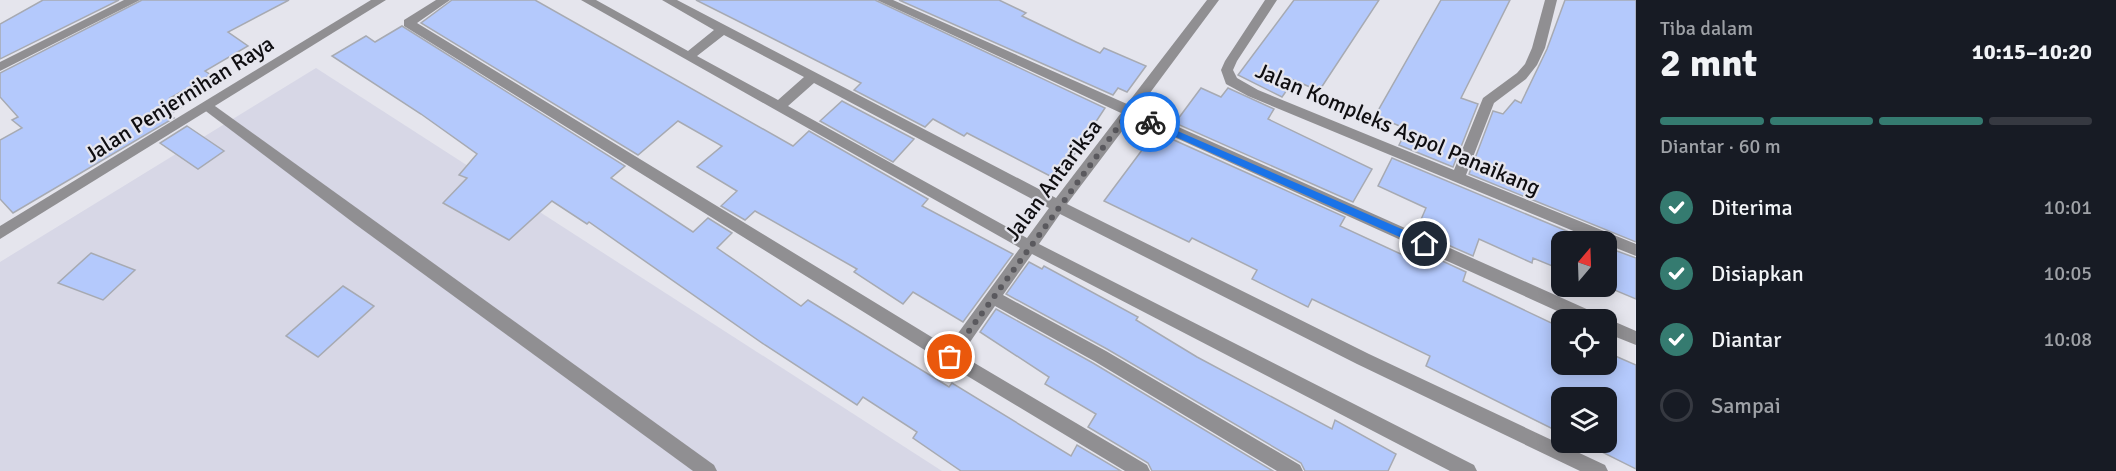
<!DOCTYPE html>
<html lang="id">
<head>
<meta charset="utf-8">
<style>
	:root { --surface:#171b24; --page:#242831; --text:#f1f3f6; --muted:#9ea1a6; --line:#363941; --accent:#357b70 }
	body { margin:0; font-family:Signika,sans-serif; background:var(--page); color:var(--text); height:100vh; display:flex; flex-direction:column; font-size:22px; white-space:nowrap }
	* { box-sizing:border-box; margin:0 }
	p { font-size:20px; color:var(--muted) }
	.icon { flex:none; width:33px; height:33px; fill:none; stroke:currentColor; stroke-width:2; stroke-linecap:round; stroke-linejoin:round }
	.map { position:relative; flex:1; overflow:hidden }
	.panel { display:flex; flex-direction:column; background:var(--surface); width:480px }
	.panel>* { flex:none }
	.needle { width:39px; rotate:19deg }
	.controls { position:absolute; left:1551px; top:231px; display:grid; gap:12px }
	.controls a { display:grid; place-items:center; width:66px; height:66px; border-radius:12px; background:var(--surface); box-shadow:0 3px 15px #0003; font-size:30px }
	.pin { position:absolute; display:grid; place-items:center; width:51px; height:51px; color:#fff; margin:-26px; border:3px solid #fff; border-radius:50%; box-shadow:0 2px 6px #0007 }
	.courier { position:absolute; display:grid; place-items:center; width:60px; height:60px; margin:-30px; border:4px solid #1a73e8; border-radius:50%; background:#fff; color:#222; box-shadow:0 2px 8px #0007 }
	.summary em { font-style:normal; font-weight:800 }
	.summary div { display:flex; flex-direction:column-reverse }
	.summary { display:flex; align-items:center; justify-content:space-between; height:102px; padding:0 24px }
	h1 { font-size:39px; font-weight:800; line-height:45px }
	.bar { display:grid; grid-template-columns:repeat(4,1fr); gap:9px 6px; align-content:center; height:72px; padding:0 24px }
	.bar i { height:8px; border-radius:4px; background:var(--line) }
	.bar .active { background:var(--accent) }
	.bar p { grid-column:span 4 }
	ol { padding:0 24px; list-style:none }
	li { display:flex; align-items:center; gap:18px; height:66px }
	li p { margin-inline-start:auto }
	li .icon { padding:6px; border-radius:50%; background:var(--accent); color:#fff; stroke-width:4 }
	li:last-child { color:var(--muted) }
	li i { width:33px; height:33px; border:3px solid var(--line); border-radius:50% }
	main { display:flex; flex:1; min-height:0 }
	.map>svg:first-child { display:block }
	.built { fill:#d7d7e6 }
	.building { fill:#b4c9fc; stroke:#a7aab2; stroke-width:1.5 }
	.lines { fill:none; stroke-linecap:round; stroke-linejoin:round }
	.lane { fill:#908f92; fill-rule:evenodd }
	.street { fill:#908f92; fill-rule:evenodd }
	.route { fill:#1a73e8 }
	.done { stroke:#5a595e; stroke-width:6; stroke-dasharray:0 10.8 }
	.labels { text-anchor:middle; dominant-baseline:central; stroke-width:4.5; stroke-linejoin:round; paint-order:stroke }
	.street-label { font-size:22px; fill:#0f0e11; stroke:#e5e5ed }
</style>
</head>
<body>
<main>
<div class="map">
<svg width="1636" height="471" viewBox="0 0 1636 471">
	<rect width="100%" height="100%" fill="#e5e5ed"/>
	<!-- built -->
	<path class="built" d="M316 68 942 471H0V262Z"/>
	<!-- building -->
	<g class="building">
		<path d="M43 0H119L0 59V24Z"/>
		<path d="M142 0H289L228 32 248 46 205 71 211 75 170 98 183 106 169 115 174 118 13 213 0 199V140L22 128 12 120 18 117 0 97V73Z"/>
		<path d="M452 0H535L793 146 809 131 928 199 922 206 1013 254 963 322 913 292 903 304 854 272 857 269 755 211 745 220 721 206 737 191 697 167 722 146 678 121 638 155 421 23Z"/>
		<path d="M696 0H875L1105 108 1074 155 1054 178 967 133 964 136 933 119 925 127 854 90 861 83Z"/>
		<path d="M899 0H999L1026 13 1022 16 1076 42 1100 53 1104 48 1146 66 1127 92 1118 88 1113 95Z"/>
		<path d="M1294 0H1379L1319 91 1294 80 1282 97 1238 75Z"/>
		<path d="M1441 0H1510L1461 98 1478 104 1453 167 1399 145 1407 129 1375 116Z"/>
		<path d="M1565 0H1636V242L1469 174 1493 111 1503 114 1515 100 1521 103 1547 49Z"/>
		<path d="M402 26 625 166 611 178 693 232 708 218 732 233 717 248 801 306 808 300 949 387 952 383 1071 456 1077 445 1121 471H961L913 438 917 432 863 397 857 405 765 345 589 222 587 224 552 201 509 240 443 203 467 178 459 175 477 154 421 114 332 56 366 36 375 42Z"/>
		<path d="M1201 88 1221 97 1228 88 1274 109 1268 119 1372 169 1353 202 1175 123Z"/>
		<path d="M842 101 914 139 893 162 820 121Z"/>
		<path d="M187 126 224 151 198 169 160 143Z"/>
		<path d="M1154 134 1163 138 1165 136 1345 217 1340 226 1405 256 1410 246 1466 272 1463 281 1562 328V364H1606V352L1636 365V469L1582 442H1606V398H1562V433L1557 431 1426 366 1430 356 1312 299 1308 307 1252 279 1257 270 1192 238 1189 242 1104 201Z"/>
		<path d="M1392 158 1593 242H1562V270L1533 258 1532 263 1479 239 1473 256 1416 231 1426 208 1378 186Z"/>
		<path d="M1606 247 1636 258V299L1605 286Z"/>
		<path d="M91 253 135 270 103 300 58 283Z"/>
		<path d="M1029 262 1042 269 1044 266 1138 317 1136 320 1197 357 1332 429 1335 420 1396 454 1388 471H1305L1301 463 1107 349 1006 294Z"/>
		<path d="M343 286 374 306 318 357 286 336Z"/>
		<path d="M996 309 1093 363 1273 471H1152L1148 463 1088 427 1096 414 1045 384 1049 377 980 332Z"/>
	</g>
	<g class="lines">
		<!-- lane -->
		<path class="lane" d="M208 101 714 465 717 471H693L355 224 203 109 201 106 203 103Z"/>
		<!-- street -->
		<g class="street">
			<path d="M124 0H140L0 71V62Z"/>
			<path d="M371 0H386L0 239V226Z"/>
			<path d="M436 0H450L417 23 948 347 1020 248 581 0H596L688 51 714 30 662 0H677L1056 198 1121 113 877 0H893L1127 104 1207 0H1219L1138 109 1600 315 1602 320H1577L1132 118 1067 204 1369 354 1605 465 1608 471H1580L1357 364 1060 214 1039 244 1474 465 1477 471H1450L1032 254 1003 295 1106 351 1300 465 1303 471H1277L1094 361 995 306 961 355 1147 465 1150 471H1125L944 362 404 26V20ZM724 35 804 77 778 100 697 56ZM814 83 1049 208 1027 238 788 106Z"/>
			<path d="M1265 0H1277L1237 61 1233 70 1237 78 1258 90 1454 170 1483 98 1517 73 1525 64 1532 48 1545 0H1557L1545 48 1537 65 1526 79 1494 103 1466 175 1636 244V256L1606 244V242H1600L1248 96 1226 84 1221 70 1225 61Z"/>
			<path d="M1606 318 1636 331V345L1606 333V320H1602Z"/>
		</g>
	</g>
	<!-- route -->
	<path class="route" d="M1150 119 1429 241 1430 244 1425 248 1422 247 1147 124V120Z"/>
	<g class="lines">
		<!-- done -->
		<path class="done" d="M950 357 1129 112 1150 122"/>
	</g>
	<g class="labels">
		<!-- street labels -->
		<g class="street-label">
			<text transform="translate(179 99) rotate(-32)">Jalan Penjernihan Raya</text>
			<text transform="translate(1398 129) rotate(23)">Jalan Kompleks Aspol Panaikang</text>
			<text transform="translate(1053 180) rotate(-53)">Jalan Antariksa</text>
		</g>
	</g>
</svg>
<div class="controls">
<a><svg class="needle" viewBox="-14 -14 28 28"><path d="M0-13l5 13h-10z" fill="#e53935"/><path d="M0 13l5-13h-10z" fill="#9ea1a6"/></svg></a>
<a><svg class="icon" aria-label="locate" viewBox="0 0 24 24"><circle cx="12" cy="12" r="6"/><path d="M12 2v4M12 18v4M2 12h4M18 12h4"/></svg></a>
<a><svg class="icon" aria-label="layers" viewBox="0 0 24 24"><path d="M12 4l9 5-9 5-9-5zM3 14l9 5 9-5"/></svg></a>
</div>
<div class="pin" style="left:950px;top:357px;background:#ea580c"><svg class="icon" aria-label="bag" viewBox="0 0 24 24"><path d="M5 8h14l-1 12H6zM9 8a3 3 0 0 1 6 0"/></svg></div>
<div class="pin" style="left:1425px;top:244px;background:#1f2937"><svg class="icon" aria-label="home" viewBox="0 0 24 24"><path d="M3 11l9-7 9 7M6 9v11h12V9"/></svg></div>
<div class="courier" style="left:1150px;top:122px"><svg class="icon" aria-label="bike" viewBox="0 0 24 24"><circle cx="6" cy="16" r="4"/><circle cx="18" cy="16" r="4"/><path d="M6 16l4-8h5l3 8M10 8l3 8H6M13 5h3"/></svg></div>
</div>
<section class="panel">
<div class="summary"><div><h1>2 mnt</h1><p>Tiba dalam</p></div><em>10:15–10:20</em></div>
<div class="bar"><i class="active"></i><i class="active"></i><i class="active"></i><i></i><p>Diantar · 60 m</p></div>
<ol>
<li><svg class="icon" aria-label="check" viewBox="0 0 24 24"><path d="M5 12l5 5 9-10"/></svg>Diterima<p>10:01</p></li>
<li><svg class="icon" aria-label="check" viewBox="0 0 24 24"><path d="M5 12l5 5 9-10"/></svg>Disiapkan<p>10:05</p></li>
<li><svg class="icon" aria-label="check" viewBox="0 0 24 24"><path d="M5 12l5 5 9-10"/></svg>Diantar<p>10:08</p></li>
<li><i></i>Sampai</li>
</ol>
</section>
</main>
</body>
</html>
